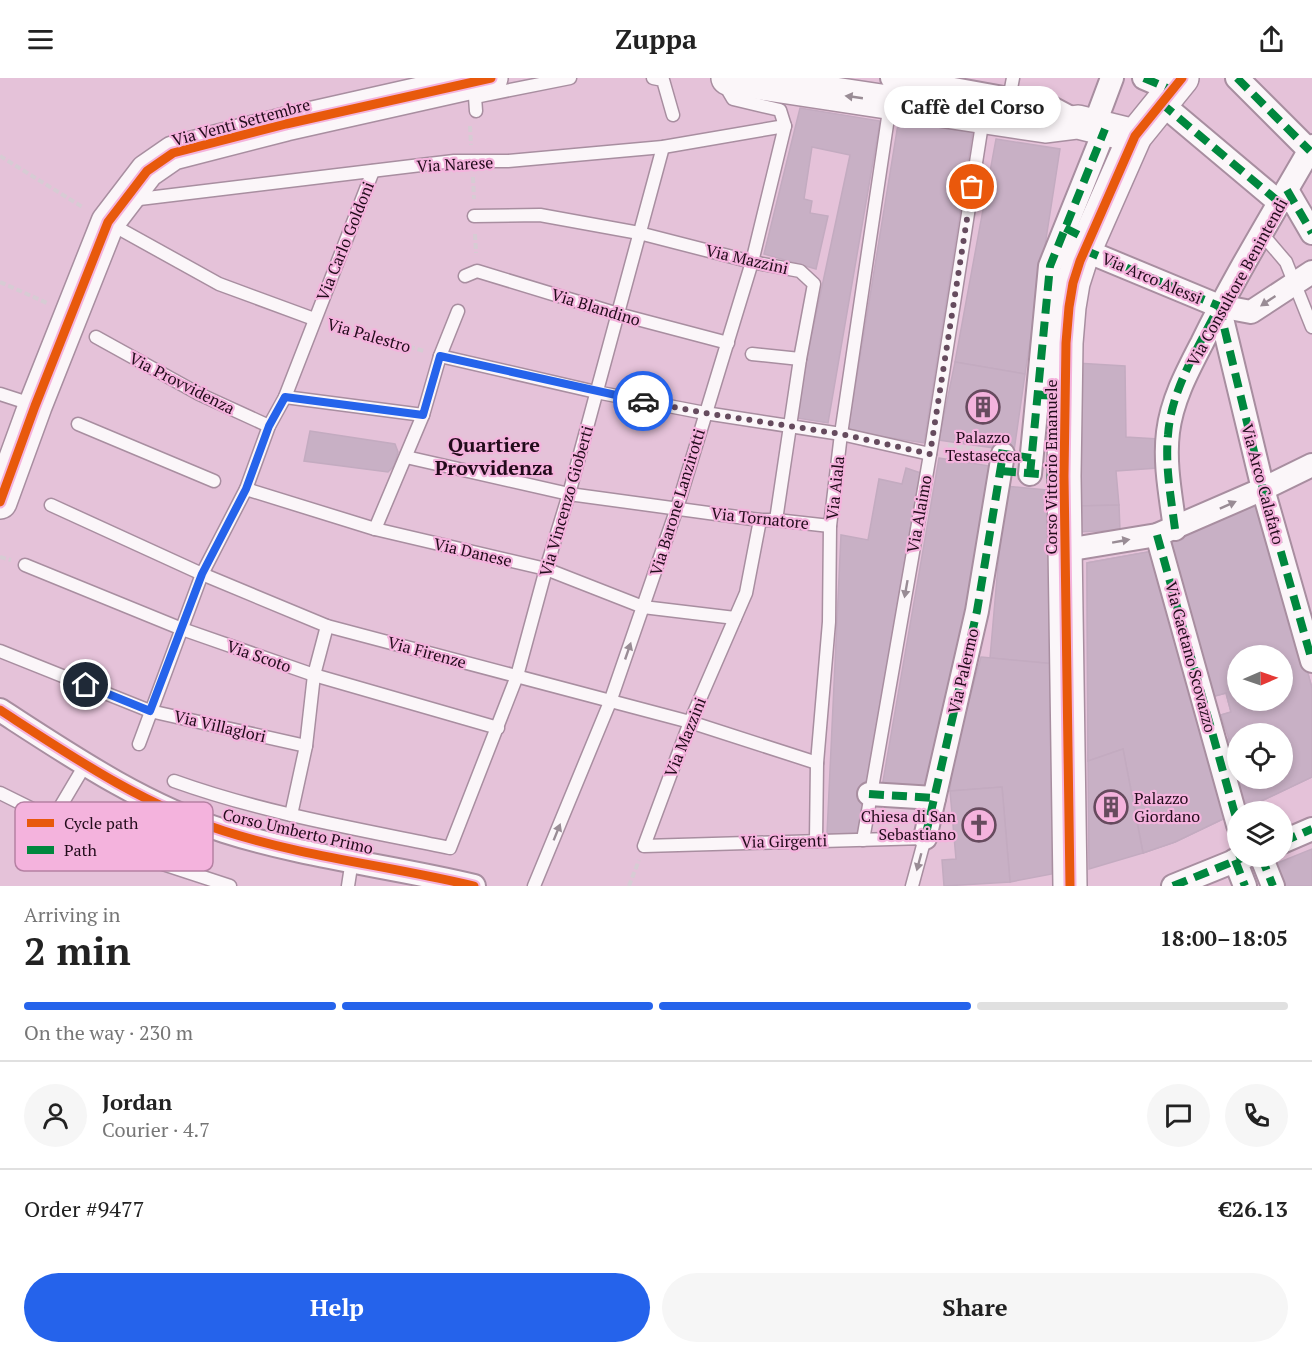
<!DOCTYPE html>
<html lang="en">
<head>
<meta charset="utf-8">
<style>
	:root { --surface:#fff; --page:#f6f6f6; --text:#222; --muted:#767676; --line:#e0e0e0; --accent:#2563eb }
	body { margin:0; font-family:"PT Serif",serif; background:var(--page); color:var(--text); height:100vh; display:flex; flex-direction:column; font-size:22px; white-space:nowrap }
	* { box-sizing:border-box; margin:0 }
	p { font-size:20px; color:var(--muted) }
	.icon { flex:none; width:33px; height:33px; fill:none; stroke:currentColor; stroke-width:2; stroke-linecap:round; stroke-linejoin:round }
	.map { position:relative; height:808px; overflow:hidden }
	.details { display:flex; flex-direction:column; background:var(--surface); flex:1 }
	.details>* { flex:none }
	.needle { width:39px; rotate:88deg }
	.fabs { position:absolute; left:1227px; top:567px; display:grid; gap:12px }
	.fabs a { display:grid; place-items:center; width:66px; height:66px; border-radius:50%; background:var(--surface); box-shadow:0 3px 9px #0003; font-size:30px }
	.pin { position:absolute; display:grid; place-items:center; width:51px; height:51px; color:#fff; margin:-26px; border:3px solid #fff; border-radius:50%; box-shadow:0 2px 6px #0007 }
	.courier { position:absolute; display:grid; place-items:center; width:60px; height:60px; margin:-30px; border:4px solid #2563eb; border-radius:50%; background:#fff; color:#222; box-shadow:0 2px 8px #0007 }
	.bubble { position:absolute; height:42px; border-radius:21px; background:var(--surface); box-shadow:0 3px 9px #0003; font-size:20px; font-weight:600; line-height:42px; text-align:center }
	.head em { font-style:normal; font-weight:600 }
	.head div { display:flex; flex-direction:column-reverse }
	.head { display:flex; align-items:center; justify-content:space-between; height:102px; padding:0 24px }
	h1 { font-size:39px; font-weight:600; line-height:45px }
	.bar { display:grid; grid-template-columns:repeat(4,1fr); gap:9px 6px; align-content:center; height:72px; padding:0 24px }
	.bar i { height:8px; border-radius:4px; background:var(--line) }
	.bar .current { background:var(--accent) }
	.bar p { grid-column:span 4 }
	.line { display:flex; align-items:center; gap:15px; padding:0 24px; border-top:2px solid var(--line) }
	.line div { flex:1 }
	.round { display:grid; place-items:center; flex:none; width:63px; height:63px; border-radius:32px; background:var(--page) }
	.cta { display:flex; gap:12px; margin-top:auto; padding:12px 24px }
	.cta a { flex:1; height:69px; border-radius:36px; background:var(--accent); color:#fff; font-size:24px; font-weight:600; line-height:69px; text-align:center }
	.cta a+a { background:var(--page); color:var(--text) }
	header { display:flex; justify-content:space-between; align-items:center; height:78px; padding:0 24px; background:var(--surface); font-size:27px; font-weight:600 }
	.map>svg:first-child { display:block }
	.building { fill:#c8b0c5; stroke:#c3abc0; stroke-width:1.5; fill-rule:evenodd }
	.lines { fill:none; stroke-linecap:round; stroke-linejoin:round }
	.lane-casing { stroke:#a88ea0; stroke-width:15 }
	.street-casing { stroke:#a88ea0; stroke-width:26 }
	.secondary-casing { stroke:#a88ea0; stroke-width:36 }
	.path { stroke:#d7ccd4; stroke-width:4; stroke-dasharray:6 3; stroke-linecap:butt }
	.lane { stroke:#fbf6f9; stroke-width:12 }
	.street { stroke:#fbf6f9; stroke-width:22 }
	.secondary { stroke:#fbf6f9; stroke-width:33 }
	.quiet { stroke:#00873e; stroke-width:8; stroke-dasharray:15 8; stroke-linecap:butt }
	.cycleway-casing { stroke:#f4b3dd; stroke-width:13 }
	.cycleway { stroke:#e8590c; stroke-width:9 }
	.oneway { fill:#998c95 }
	.done { stroke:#664b5e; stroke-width:6; stroke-dasharray:0 10.8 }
	.route { stroke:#2563eb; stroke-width:8 }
	.labels { text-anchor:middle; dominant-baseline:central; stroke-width:4.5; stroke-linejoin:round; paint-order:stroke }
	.street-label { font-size:16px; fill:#220b1b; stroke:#f4b3dd }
	.poi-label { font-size:16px; fill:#220b1b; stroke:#f4b3dd }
	.quarter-label { font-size:20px; font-weight:bold; fill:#220b1b; stroke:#f4b3dd }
	.key { fill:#f4b3dd; stroke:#b581a3; stroke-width:1.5 }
	.key-label { font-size:16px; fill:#220b1b }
</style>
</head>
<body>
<header><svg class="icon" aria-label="menu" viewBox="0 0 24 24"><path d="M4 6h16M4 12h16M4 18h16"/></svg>Zuppa<svg class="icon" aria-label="share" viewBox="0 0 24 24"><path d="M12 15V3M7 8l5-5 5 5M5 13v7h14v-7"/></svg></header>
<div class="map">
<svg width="1312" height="808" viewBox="0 0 1312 808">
	<rect width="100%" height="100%" fill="#e5c2d9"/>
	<!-- building -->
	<g class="building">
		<path d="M800 30 880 43 828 345 797 340 807 279 850 77 812 69 804 121 812 123 810 135 828 138 816 191 764 176Z"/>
		<path d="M899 40 973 51 924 365 848 353Z"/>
		<path d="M996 61 1060 71 1025 296 955 284Z"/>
		<path d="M955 284 1025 296 1014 373 939 362Z"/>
		<path d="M1076 285 1125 288 1126 359 1158 361V390L1116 393 1119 427 1078 428Z"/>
		<path d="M310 353 395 366 398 374 394 388 388 394 304 383Z"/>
		<path d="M939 380 996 389 929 712 882 709Z"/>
		<path d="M906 390 921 395 858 755 827 756 841 457 868 462 879 401 902 406Z"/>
		<path d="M1005 408 1057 413 1055 586 990 580Z"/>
		<path d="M1260 425 1312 610V699L1240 733 1221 663 1229 661 1221 637 1231 634 1226 615 1211 619 1169 464ZM1221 478 1235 521 1258 514 1259 518 1230 528 1223 505 1205 511 1197 486ZM1247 549 1255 574 1243 578H1282V622L1286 634 1290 633V636L1271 643 1267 633 1273 630 1271 622H1238V579L1229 582 1222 556ZM1238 656H1282V700H1238Z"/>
		<path d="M1260 425 1312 610V699L1240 733 1221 663 1229 661 1221 637 1231 634 1226 615 1211 619 1169 464ZM1238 578H1282V622H1238ZM1238 656H1282V700H1238Z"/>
		<path d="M1119 427 1120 452 1078 454V428Z"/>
		<path d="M1153 473 1225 740 1175 764 1143 775 1123 671 1088 683 1087 485ZM1144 584 1146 598 1141 599 1143 616 1129 618 1125 593 1137 591 1136 585ZM1155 661H1162L1169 689 1143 696 1138 677 1157 673ZM1163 719 1168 735 1149 745 1146 725Z"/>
		<path d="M1153 473 1225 740 1175 764 1143 775 1123 671 1088 683 1087 485Z"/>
		<path d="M981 579 1055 586 1052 796 1010 804 1002 709 950 713 953 681Z"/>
		<path d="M1123 671 1143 775 1089 791 1088 683Z"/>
		<path d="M1002 709 1010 804 944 808 942 782 956 781 950 713Z"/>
		<path d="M1312 771V808H1285L1275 786Z"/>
	</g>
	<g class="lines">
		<defs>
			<g id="lane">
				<path d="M653 0 663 2 673 37"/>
				<path d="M1009 21 1013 0"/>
				<path d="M476 33 475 19 570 0"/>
				<path d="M131 122 454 83H508L663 69 785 48"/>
				<path d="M474 138 540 137 639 155 752 184 800 193 814 206 800 281 776 442"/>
				<path d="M109 145 219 206 314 241"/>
				<path d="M1262 156 1286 184 1312 249"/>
				<path d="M465 198 477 193 618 236 728 265"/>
				<path d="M96 259 199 316 269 348"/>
				<path d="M752 276 800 281"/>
				<path d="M440 278 596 314 705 335 841 356 930 376"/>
				<path d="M0 316 34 327"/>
				<path d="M285 319 423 337"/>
				<path d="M78 346 214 403"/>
				<path d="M406 379 569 416 760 442H776L830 448"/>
				<path d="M246 411 375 451 546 491 643 529 735 540"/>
				<path d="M51 427 202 496 327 548 690 644 817 685"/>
				<path d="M760 442 746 515 690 644 644 768 925 760 912 808"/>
				<path d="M375 451 423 337 440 278 458 233"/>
				<path d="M25 487 182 551 314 597 498 650"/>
				<path d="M0 573 150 633 306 668"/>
				<path d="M139 666 202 496 246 411 269 348 285 319 373 93"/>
				<path d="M174 703C263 735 358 751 450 770L517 598 546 491 569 416 663 69"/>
				<path d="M0 715 105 767 230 808"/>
				<path d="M291 737 306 668 314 597 327 548"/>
				<path d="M53 741 85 687"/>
				<path d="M816 762 817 685 829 544 830 448 841 356 890 26"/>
				<path d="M863 762 932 365 983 40"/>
				<path d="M348 808 352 782"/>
				<path d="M534 808 610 624 677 430 752 184 785 48 780 32 733 21 723 4"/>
			</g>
			<g id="street">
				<path d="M892 0 1048 28 1078 44"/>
				<path d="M1144 0 1172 12"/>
				<path d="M1237 0 1310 73"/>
				<path d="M1161 25 1280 125"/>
				<path d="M1094 48 1112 0"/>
				<path d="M1287 112 1312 155"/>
				<path d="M1084 172 1219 228 1251 234 1312 194"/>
				<path d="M1219 228 1263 411 1312 583"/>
				<path d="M1030 396 1050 188 1105 51"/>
				<path d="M1175 451C1171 419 1164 386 1168 354 1172 322 1187 294 1202 265 1235 197 1275 133 1312 68"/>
				<path d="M1157 457 1238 747"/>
				<path d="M1066 472 1157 457 1263 411 1312 387"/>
				<path d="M0 632C71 678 143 727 224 753 305 779 391 788 474 808"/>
				<path d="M869 716 934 720"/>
				<path d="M925 760 977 533 1003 376"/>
				<path d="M1282 764 1312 751"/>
				<path d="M1261 778 1273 808"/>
				<path d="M1235 782 1245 808"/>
				<path d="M1173 808 1247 778"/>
			</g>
			<g id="secondary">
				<path d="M728 0 1046 48 1078 44 1135 58"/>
				<path d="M0 424 35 328 108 144 147 93 173 75 286 46 491 0"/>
				<path d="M1070 808 1064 398 1066 265 1069 229 1073 205 1080 183 1135 58 1182 0"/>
			</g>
		</defs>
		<!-- lane casing -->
		<use href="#lane" class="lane-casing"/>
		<!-- street casing -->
		<use href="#street" class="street-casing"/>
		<!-- secondary casing -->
		<use href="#secondary" class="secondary-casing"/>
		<!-- path -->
		<g class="path">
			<path d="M470 48 471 67"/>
			<path d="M0 78 84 130"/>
			<path d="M473 99 474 121"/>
			<path d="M475 156 476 175"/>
			<path d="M0 204 47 225"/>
			<path d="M331 246 424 273"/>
			<path d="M948 367 982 372"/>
			<path d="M0 479 11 482"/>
			<path d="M629 808 639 782"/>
		</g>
		<!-- lane -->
		<use href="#lane" class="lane"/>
		<!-- street -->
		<use href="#street" class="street"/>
		<!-- secondary -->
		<use href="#secondary" class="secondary"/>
		<!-- quiet -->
		<g class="quiet">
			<path d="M1144 0 1172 12"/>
			<path d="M1237 0 1310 73"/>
			<path d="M1161 25 1280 125"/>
			<path d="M1287 112 1312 155"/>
			<path d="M1065 150 1089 162"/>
			<path d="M1084 172 1219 228"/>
			<path d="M1219 228 1263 411 1312 583"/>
			<path d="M1037 317 1065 318"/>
			<path d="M998 375 1031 380"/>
			<path d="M1001 393 1064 398"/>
			<path d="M1030 396 1050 188 1105 51"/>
			<path d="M1175 451C1171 420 1165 388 1168 357 1171 311 1199 269 1219 228"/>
			<path d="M1157 457 1238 747"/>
			<path d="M869 716 934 720"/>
			<path d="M925 760 977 533 1003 376"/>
			<path d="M1282 764 1312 751"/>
			<path d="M1261 778 1273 808"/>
			<path d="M1235 782 1245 808"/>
			<path d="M1173 808 1247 778"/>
		</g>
		<defs>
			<g id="cycleway">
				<path d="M0 424 35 328 108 144 147 93 173 75 286 46 491 0"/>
				<path d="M0 632C71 678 143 727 224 753 305 779 391 788 474 808"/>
				<path d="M1070 808 1064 398 1066 265 1069 229 1073 205 1080 183 1135 58 1182 0"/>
			</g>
		</defs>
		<!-- cycleway casing -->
		<use href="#cycleway" class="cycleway-casing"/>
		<!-- cycleway -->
		<use href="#cycleway" class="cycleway"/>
	</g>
	<!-- one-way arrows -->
	<defs><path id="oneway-solid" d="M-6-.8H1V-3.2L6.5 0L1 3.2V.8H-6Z" transform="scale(1.5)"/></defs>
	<g class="oneway">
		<use href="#oneway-solid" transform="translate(854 19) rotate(-172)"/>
		<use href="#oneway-solid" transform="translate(1268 223) rotate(146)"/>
		<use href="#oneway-solid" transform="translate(1228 427) rotate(-24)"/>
		<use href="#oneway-solid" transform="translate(1121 463) rotate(-10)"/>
		<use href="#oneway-solid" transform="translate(906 511) rotate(100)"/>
		<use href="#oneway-solid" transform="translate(628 573) rotate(-71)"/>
		<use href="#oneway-solid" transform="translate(557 754) rotate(-68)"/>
		<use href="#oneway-solid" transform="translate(919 784) rotate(105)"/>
	</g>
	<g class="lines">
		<!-- done -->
		<path class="done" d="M643 323 705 335 841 356 930 376 972 109"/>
		<!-- route -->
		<path class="route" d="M86 607 150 633 202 496 246 411 269 348 285 319 423 337 440 278 643 323"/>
	</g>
	<!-- icons -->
	<defs>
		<symbol id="building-ring" viewBox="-11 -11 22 22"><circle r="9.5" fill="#f4b3dd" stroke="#664b5e" stroke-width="1.5"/><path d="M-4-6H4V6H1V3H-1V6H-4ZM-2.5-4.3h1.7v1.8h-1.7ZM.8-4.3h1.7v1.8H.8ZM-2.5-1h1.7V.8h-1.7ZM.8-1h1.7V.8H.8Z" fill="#664b5e"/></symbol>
		<symbol id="church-ring" viewBox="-11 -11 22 22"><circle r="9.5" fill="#f4b3dd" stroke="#664b5e" stroke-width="1.5"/><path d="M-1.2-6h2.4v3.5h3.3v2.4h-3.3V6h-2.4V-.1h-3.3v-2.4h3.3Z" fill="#664b5e"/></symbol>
	</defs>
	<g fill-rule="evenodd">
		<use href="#building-ring" x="964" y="310" width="38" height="38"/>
		<use href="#building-ring" x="1092" y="710" width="38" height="38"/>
		<use href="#church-ring" x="960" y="728" width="38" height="38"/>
	</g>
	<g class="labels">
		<!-- street labels -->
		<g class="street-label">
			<text transform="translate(241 44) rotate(-15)">Via Venti Settembre</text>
			<text transform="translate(455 86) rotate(-3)">Via Narese</text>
			<text transform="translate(345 163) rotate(-68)">Via Carlo Goldoni</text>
			<text transform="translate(747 181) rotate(13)">Via Mazzini</text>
			<text transform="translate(1152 200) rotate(23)">Via Arco Alessi</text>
			<text transform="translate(1237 204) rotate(-61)">Via Consultore Benintendi</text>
			<text transform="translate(596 229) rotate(17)">Via Blandino</text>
			<text transform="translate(369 257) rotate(16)">Via Palestro</text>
			<text transform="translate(182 305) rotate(27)">Via Provvidenza</text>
			<text transform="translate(1051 389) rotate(-90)">Corso Vittorio Emanuele</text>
			<text transform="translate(1263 406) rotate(75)">Via Arco Calafato</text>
			<text transform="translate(835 410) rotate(-84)">Via Aiala</text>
			<text transform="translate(566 423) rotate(-74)">Via Vincenzo Gioberti</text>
			<text transform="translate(677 424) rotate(-73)">Via Barone Lanzirotti</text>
			<text transform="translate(919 436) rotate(-80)">Via Alaimo</text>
			<text transform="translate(760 440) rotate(6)">Via Tornatore</text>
			<text transform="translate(473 474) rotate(13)">Via Danese</text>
			<text transform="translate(427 574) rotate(15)">Via Firenze</text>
			<text transform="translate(259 578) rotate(19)">Via Scoto</text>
			<text transform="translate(1191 579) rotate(75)">Via Gaetano Scovazzo</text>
			<text transform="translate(963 593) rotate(-77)">Via Palermo</text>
			<text transform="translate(220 648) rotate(13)">Via Villaglori</text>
			<text transform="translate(685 659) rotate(-68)">Via Mazzini</text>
			<text transform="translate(298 753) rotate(13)">Corso Umberto Primo</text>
			<text transform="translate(784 763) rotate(-1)">Via Girgenti</text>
		</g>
		<!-- poi labels -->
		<g class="poi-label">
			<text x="983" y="359">Palazzo<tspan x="983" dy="18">Testasecca</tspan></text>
			<text x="1134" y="720" text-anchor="start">Palazzo<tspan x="1134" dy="18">Giordano</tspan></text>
			<text x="956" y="738" text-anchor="end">Chiesa di San<tspan x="956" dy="18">Sebastiano</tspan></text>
		</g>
		<!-- quarter labels -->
		<g class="quarter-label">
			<text x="494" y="366">Quartiere<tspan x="494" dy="23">Provvidenza</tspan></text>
		</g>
	</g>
	<!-- legend -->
	<rect x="15" y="724" width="198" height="69" rx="9" class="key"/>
	<rect x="27" y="741" width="27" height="8" fill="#e8590c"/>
	<rect x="27" y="768" width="27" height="8" fill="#00873e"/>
	<g class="key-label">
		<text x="64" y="751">Cycle path</text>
		<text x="64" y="778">Path</text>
	</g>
</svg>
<div class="fabs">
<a><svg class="needle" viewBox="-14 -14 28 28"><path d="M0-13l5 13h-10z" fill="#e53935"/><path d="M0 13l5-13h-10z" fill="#767676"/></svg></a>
<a><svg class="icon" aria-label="locate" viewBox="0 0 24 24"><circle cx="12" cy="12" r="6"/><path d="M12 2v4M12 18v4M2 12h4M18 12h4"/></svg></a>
<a><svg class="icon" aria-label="layers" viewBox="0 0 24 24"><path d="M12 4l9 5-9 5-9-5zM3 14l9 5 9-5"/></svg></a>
</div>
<div class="pin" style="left:972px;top:109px;background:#ea580c"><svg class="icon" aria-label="bag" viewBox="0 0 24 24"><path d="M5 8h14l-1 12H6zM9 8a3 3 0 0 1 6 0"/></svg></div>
<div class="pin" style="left:86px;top:607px;background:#1f2937"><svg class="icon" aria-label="home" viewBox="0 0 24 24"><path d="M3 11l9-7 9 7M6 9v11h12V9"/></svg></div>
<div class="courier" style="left:643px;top:323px"><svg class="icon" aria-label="car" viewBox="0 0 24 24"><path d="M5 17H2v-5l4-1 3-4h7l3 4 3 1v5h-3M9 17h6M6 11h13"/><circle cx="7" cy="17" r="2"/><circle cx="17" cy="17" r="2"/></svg></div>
<div class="bubble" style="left:884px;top:8px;width:177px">Caffè del Corso</div>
</div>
<section class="details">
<div class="head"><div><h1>2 min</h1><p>Arriving in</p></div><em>18:00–18:05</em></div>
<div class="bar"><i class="current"></i><i class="current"></i><i class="current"></i><i></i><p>On the way · 230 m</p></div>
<div class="line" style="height:108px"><a class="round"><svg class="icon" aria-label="person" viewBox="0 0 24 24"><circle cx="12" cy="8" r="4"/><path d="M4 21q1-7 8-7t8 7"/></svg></a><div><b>Jordan</b><p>Courier · 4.7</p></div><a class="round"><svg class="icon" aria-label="chat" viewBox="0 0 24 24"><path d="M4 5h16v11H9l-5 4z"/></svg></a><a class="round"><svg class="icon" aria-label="phone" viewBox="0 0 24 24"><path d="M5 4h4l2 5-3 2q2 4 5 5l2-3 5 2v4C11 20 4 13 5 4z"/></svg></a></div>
<div class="line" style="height:78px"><div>Order #9477</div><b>€26.13</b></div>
<div class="cta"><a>Help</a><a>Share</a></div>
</section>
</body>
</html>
